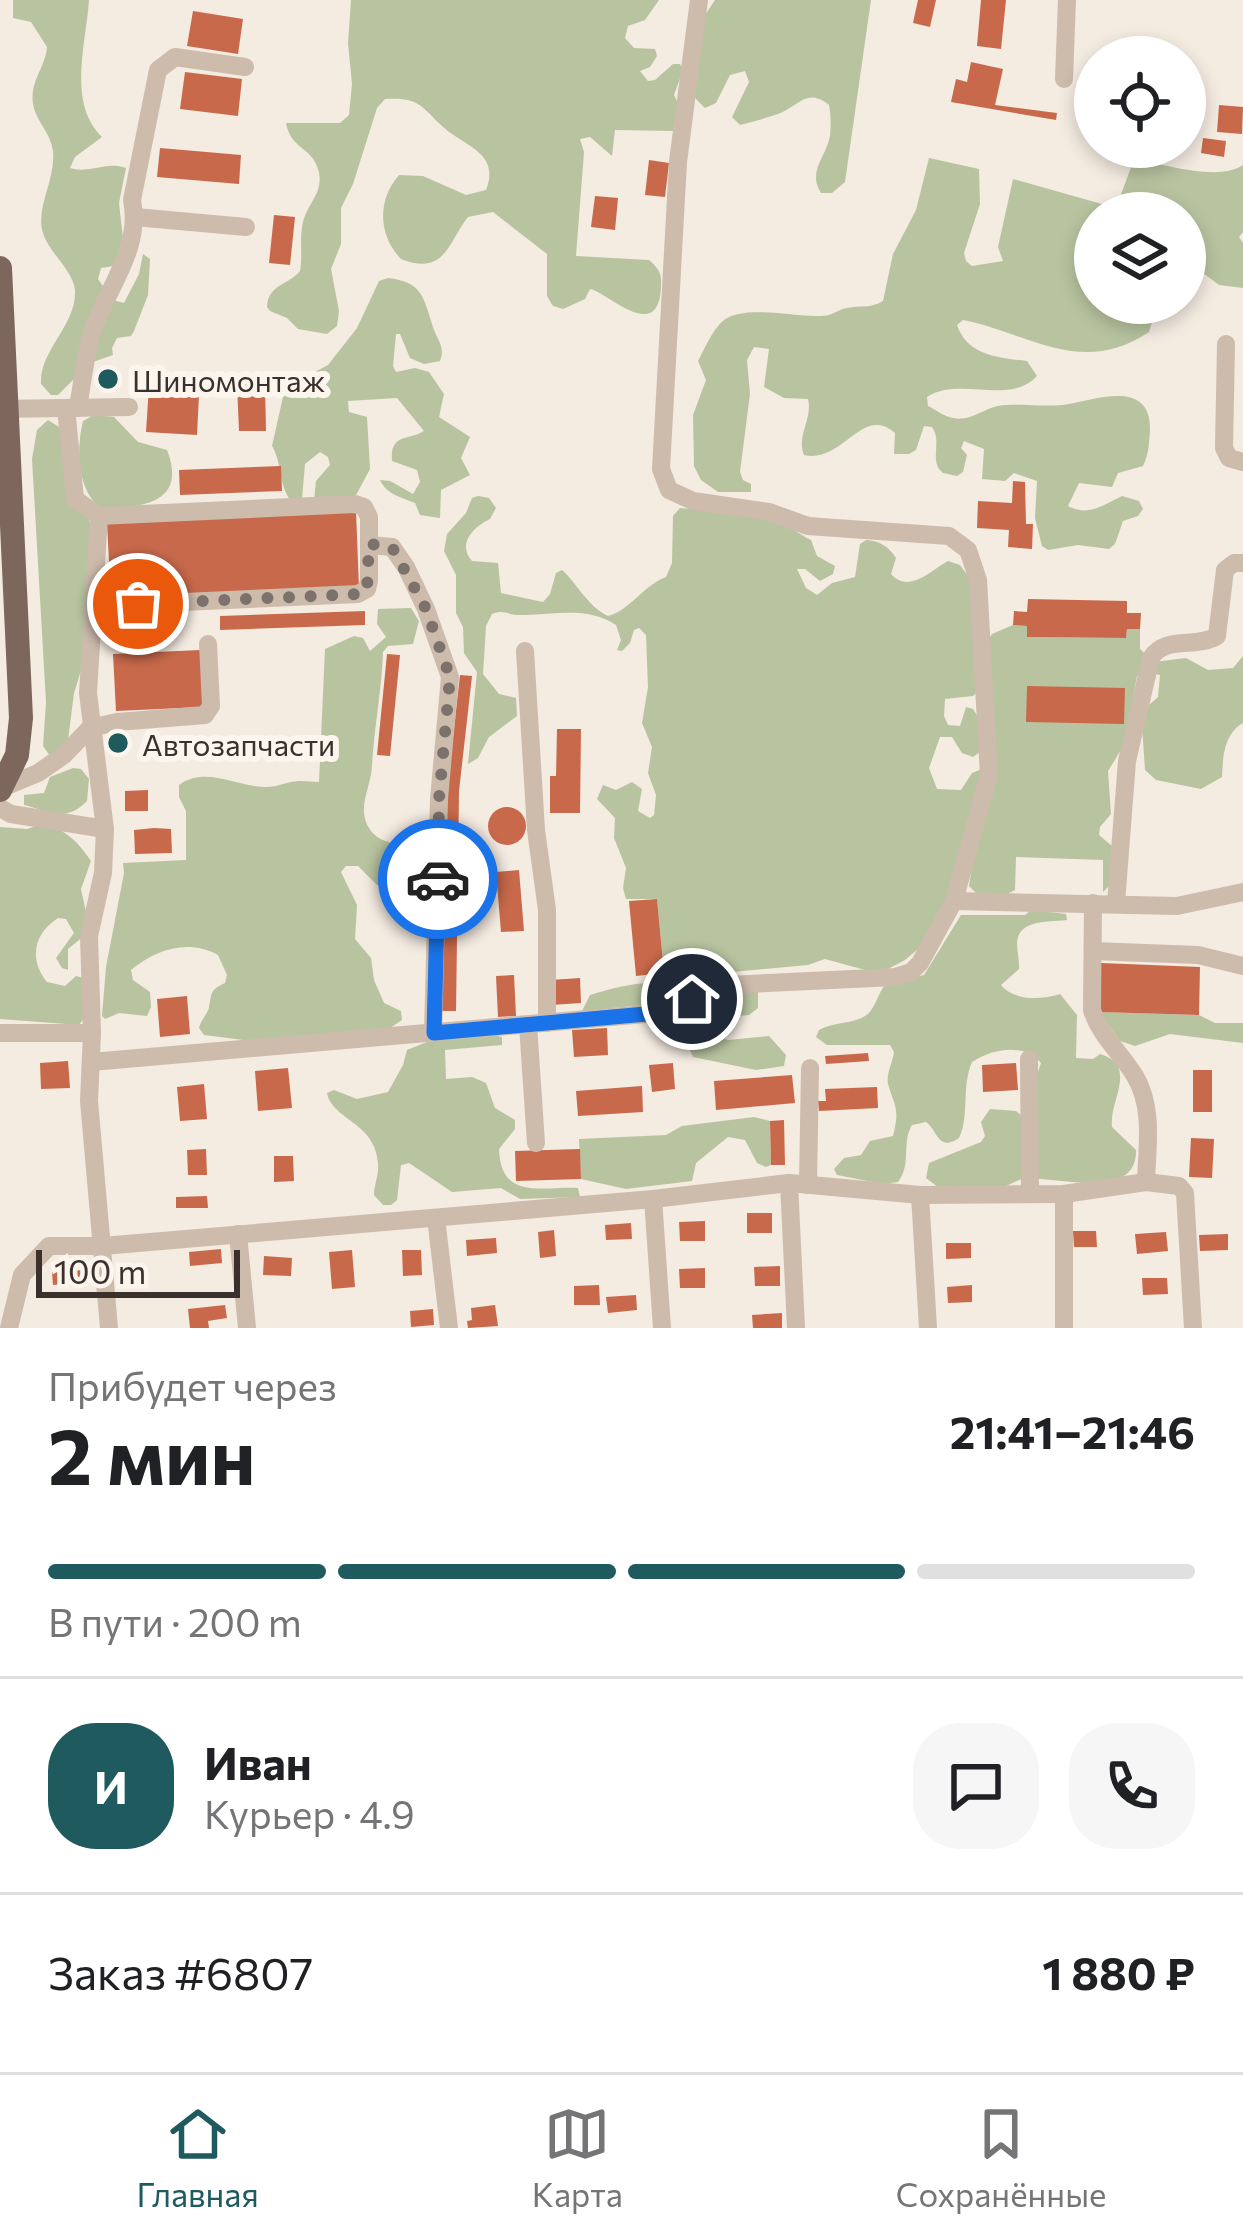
<!DOCTYPE html>
<html lang="ru">
<head>
<meta charset="utf-8">
<style>
	:root { --surface:#fff; --page:#f6f6f6; --text:#202124; --muted:#757577; --line:#e0e0e0; --accent:#1f5a5e }
	body { margin:0; font-family:Commissioner,sans-serif; background:var(--page); color:var(--text); height:100vh; display:flex; flex-direction:column; font-size:45px; white-space:nowrap }
	* { box-sizing:border-box; margin:0 }
	p { font-size:39px; color:var(--muted) }
	.icon { flex:none; width:66px; height:66px; fill:none; stroke:currentColor; stroke-width:2; stroke-linecap:round; stroke-linejoin:round }
	.map { position:relative; height:1328px; overflow:hidden }
	.side { display:flex; flex-direction:column; background:var(--surface); flex:1 }
	.side>* { flex:none }
	.controls { position:absolute; left:1074px; top:36px; display:grid; gap:24px }
	.controls a { display:grid; place-items:center; width:132px; height:132px; border-radius:50%; background:var(--surface); box-shadow:0 6px 18px #0003; font-size:60px }
	.scale { position:absolute; left:36px; bottom:30px; width:204px; box-sizing:border-box; padding-left:12px; border:6px solid #3b302b; border-top:0; font-size:33px; line-height:42px; white-space:nowrap; color:#3b302b; -webkit-text-stroke:9px #fbf5ee; paint-order:stroke }
	.pin { position:absolute; display:grid; place-items:center; width:102px; height:102px; color:#fff; margin:-51px; border:6px solid #fff; border-radius:50%; box-shadow:0 3px 12px #0007 }
	.courier { position:absolute; display:grid; place-items:center; width:120px; height:120px; margin:-60px; border:9px solid #1a73e8; border-radius:50%; background:#fff; color:#222; box-shadow:0 3px 15px #0007 }
	.head em { font-style:normal; font-weight:700 }
	.head div { display:flex; flex-direction:column-reverse }
	.head { display:flex; align-items:center; justify-content:space-between; height:204px; padding:0 48px }
	h1 { font-size:78px; font-weight:700; line-height:90px }
	.bar { display:grid; grid-template-columns:repeat(4,1fr); gap:18px 12px; align-content:center; height:144px; padding:0 48px }
	.bar i { height:15px; border-radius:9px; background:var(--line) }
	.bar .active { background:var(--accent) }
	.bar p { grid-column:span 4 }
	.line { display:flex; align-items:center; gap:30px; padding:0 48px; border-top:3px solid var(--line) }
	.line div { flex:1 }
	.round { display:grid; place-items:center; flex:none; width:126px; height:126px; border-radius:48px; background:var(--page) }
	.tab-bar { display:flex; justify-content:space-around; align-items:center; height:168px; border-top:3px solid var(--line); background:var(--surface); font-size:33px; color:var(--muted) }
	.tab-bar a { display:grid; justify-items:center; gap:6px }
	.tab-bar .active { color:var(--accent) }
	.map>svg:first-child { display:block }
	.green { fill:#b8c4a0 }
	.building { fill:#c8694b }
	.lines { fill:none; stroke-linecap:round; stroke-linejoin:round }
	.minor { stroke:#cdbbac; stroke-width:18 }
	.major { stroke:#7d675c; stroke-width:24 }
	.done { stroke:#7c716b; stroke-width:12; stroke-dasharray:0 21.6 }
	.route { stroke:#1a73e8; stroke-width:15 }
	.poi-dot { fill:#1f5a5e; stroke:#fbf5ee; stroke-width:4.5 }
	.labels { text-anchor:middle; dominant-baseline:central; stroke-width:12; stroke-linejoin:round; paint-order:stroke }
	.poi-label { font-size:30px; fill:#3b302b; stroke:#fbf5ee; text-anchor:start }
</style>
</head>
<body>
<div class="map">
<svg width="1243" height="1328" viewBox="0 0 1243 1328">
	<rect width="100%" height="100%" fill="#f4ebe1"/>
	<!-- green -->
	<g class="green">
		<path d="M13 0H89C86 45 67 103 102 137L75 157 70 168C91 174 106 161 126 168L119 203 123 238 114 266 101 268 98 279 113 300 124 303 139 274 143 254 150 259 148 295 134 331 131 336 117 338 112 348 113 355 90 363 58 395H51L41 384C39 350 77 325 75 290 73 270 49 253 43 233 35 208 56 180 53 151 50 128 29 117 33 91 35 76 46 63 47 47L31 22 13 18Z"/>
		<path d="M351 0H659L645 20 628 26 625 38 634 48 655 49 657 56 650 67 640 71 648 81 655 80 673 64H680L683 70 674 95 678 103 673 131 615 130 612 156 590 137 580 139 584 152 576 256 649 260C658 268 662 273 661 285 660 347 606 291 590 289L585 299 563 309 553 306 547 296V254L493 212 468 217C449 240 446 277 401 259 378 235 377 200 399 175L423 176 466 195 486 190C501 152 463 146 442 126 421 106 419 97 385 99L377 108 353 184 341 208V244L331 269 339 311 337 326 327 334 298 329 287 318 270 311 267 307C268 284 289 285 300 271 303 255 299 238 303 222 308 202 325 192 318 169 311 146 291 150 286 123H340L349 115 352 84 348 43Z"/>
		<path d="M715 0H871L845 182 832 193H821C807 171 826 158 830 136 831 126 831 115 829 105 807 87 799 106 778 114 766 118 752 122 740 125L732 117 749 82 745 71 730 75 716 103 705 108 693 96 705 15Z"/>
		<path d="M929 158 979 169 980 204 964 253 966 261 972 266 1003 261 998 247 1013 179 1116 208 1134 159C1163 164 1219 182 1243 165V232L1239 237 1243 243V288L1219 285 1195 267 1185 268V213H1095V303H1158L1149 332C1081 378 1027 332 963 320L957 325C967 355 998 358 1027 361L1037 376C1009 406 960 376 927 397L928 406C936 410 945 417 953 418 969 422 983 409 998 406 1019 403 1041 407 1063 405 1093 401 1151 377 1150 430 1149 443 1149 454 1143 466L1118 473 1112 487 1079 483 1068 506C1088 517 1103 505 1122 496L1139 501 1143 509 1138 516 1123 521 1115 544 1109 549 1078 545 1048 550 1042 546 1035 518 1037 481 1014 473 1005 481 982 479 984 449 964 441 961 448 967 455 963 472 957 476 943 473C928 461 943 442 932 427L924 426 916 450 909 454H894L895 433C862 404 843 464 804 455 796 436 813 419 808 399L784 398 764 387 769 349 754 347 747 360 750 394 740 472 743 480 751 484V492H718L701 480 694 466 693 415 706 380 698 361C705 348 712 330 724 320 746 303 804 320 829 315 835 313 840 309 847 308 860 305 870 309 883 301L893 254 916 210Z"/>
		<path d="M388 278C421 282 423 295 432 324 436 339 446 346 440 361L424 364 410 358 400 334H396L393 366 396 372 415 368 429 372 444 394 439 417 470 437 461 458 470 475 441 490 440 518 420 515 415 503C401 497 387 495 380 480L390 481 413 494 420 482 417 470 392 461C390 433 408 441 424 431L397 398 348 401 349 412 367 417 370 469 355 497 314 500 316 481 330 465 328 457 320 452 305 464 302 499 291 501C278 484 283 465 272 446L285 388 328 365 357 328 379 281Z"/>
		<path d="M94 415 114 417 138 442 167 450C188 505 140 507 101 509 77 489 76 450 83 421Z"/>
		<path d="M48 420 59 427 90 523 88 648 74 693 68 740 50 756 43 746 46 702 32 459 37 430Z"/>
		<path d="M478 496 489 498 496 508 490 519C473 527 457 544 472 561L498 563 501 593 543 602 550 594 556 573 562 570C577 583 587 606 608 616 629 611 644 585 666 577L672 563 673 516 680 508C710 511 747 509 776 521 788 525 799 534 811 540L817 556 835 566 833 574 820 581 805 569H797L806 588 817 595 832 583 855 577 860 544 866 540C880 541 888 546 896 558L891 574C909 594 930 571 948 561L960 565 975 586 979 690 973 696 945 699 944 716 948 725 960 726 966 707 973 709 983 725 980 752 973 757 962 753 952 737H940L929 768 937 789 961 790 972 773 982 769 953 889 918 949 905 960 886 970 869 971 825 959 808 965 732 972 697 981 653 1004 582 1011 590 995C611 989 630 983 652 983L664 973 657 899H626L623 888 626 868 614 838 615 818 597 799 603 785 616 790 632 782 642 789 638 811 650 818 654 815 656 795 648 773 652 747 642 723 648 687 646 635 639 628 634 630 630 643 622 651 617 650 621 640 616 625C585 605 553 616 520 615 507 615 504 609 492 614L486 626 483 674 499 694 516 698 517 716 489 737 478 758 468 764 477 672 464 653 463 627 456 613V575L444 551 447 534 466 513 472 498Z"/>
		<path d="M411 608 419 621 413 644 388 646 383 652C382 688 374 728 372 766 371 789 355 809 371 831 383 846 400 841 413 852L412 867 393 888 377 885 358 866H346L341 872 357 905 355 939 371 958 374 980 384 1003 401 1011 402 1020 381 1034 251 1041 204 1035 199 1028C201 1019 208 1014 209 1007 212 992 210 990 225 983L227 975 218 955C188 939 157 949 131 970L133 980 150 992 151 1007 147 1016 119 1013 105 1019 102 1016 106 967 124 873 123 863 186 860V811L179 797V785C205 766 236 786 263 787 277 788 287 781 300 781 307 781 313 782 319 782L325 649 354 636 363 638 370 651 386 637 377 624 378 609Z"/>
		<path d="M1013 625 1027 626 1028 637 1126 638 1127 629H1140V649L1154 662 1186 658 1208 670 1233 668 1243 656V723C1224 734 1223 756 1222 777L1201 789 1156 780 1145 770 1141 712 1158 697 1160 675 1145 672 1137 676 1124 745 1108 771 1111 814 1100 827 1099 835 1112 846 1109 886 1103 892V860L1016 857 1015 890 1003 896H979L969 886 994 730 988 641 992 634Z"/>
		<path d="M73 768 81 769 89 779 87 801C66 823 48 811 24 805V795L44 793 50 777Z"/>
		<path d="M42 824C66 829 77 841 91 861L81 889 86 912 84 936 68 949V970L62 968 56 958 74 933 66 919 58 918C33 934 29 960 47 982L65 986 76 976 84 978V1018L79 1025 0 1019V827L27 829Z"/>
		<path d="M1031 910 1066 914 1067 920C1053 922 1024 919 1018 937 1015 946 1020 960 1019 969L1001 985C1014 1001 1041 1000 1060 994L1077 1015 1076 1058 1093 1059 1100 1054C1139 1066 1109 1100 1112 1127L1136 1150C1137 1204 1052 1174 1022 1179 1018 1180 1009 1185 1005 1186 983 1189 959 1187 938 1187L926 1178 929 1163 981 1142 985 1136 981 1122 990 1109 1016 1111 1023 1117 1041 1063C1025 1043 993 1048 972 1062 961 1087 970 1116 959 1138 938 1152 938 1131 926 1122L912 1125C901 1143 912 1164 898 1182L883 1184 837 1175 834 1169 844 1158 861 1155 870 1141 893 1136C900 1109 895 1107 888 1084 886 1073 893 1062 894 1052L890 1045H827L816 1037 819 1030C834 1021 856 1025 869 1013 876 1005 879 992 885 985L924 975 961 915H1025Z"/>
		<path d="M723 991H758V1008L749 1015 716 1018 709 1027 711 1034 728 1040 769 1036 786 1055 784 1066 756 1070 693 1057 687 1043 674 1033C677 1008 703 1001 723 991Z"/>
		<path d="M1099 1012 1199 1015 1215 1023H1243V1043L1170 1034 1135 1046 1120 1041Z"/>
		<path d="M487 1034 502 1037V1045L445 1050 446 1079 472 1077 486 1083 495 1108 515 1120V1129L499 1149C501 1201 541 1186 578 1188L580 1197 520 1199 501 1188 452 1192 409 1163 401 1165 397 1200 391 1205H383L374 1195C374 1185 379 1175 378 1164 376 1122 332 1120 327 1093L334 1090 357 1099 388 1092 403 1065 407 1050 437 1038Z"/>
		<path d="M754 1117 770 1121 771 1165 766 1167 757 1163 745 1140 728 1137 696 1163 692 1181 626 1189 581 1179 579 1139 666 1135 682 1126Z"/>
	</g>
	<!-- building -->
	<g class="building">
		<path d="M918 0H936L930 27 913 23Z"/>
		<path d="M981 0H1006L1001 49 977 46Z"/>
		<path d="M193 11 243 19 238 54 187 46Z"/>
		<path d="M971 62 1003 69 995 105 1057 113 1056 120 951 102 956 79 967 82Z"/>
		<path d="M185 72 242 79 238 116 180 109Z"/>
		<path d="M1219 105 1243 107 1242 134 1217 132Z"/>
		<path d="M1203 138 1226 141 1224 157 1201 153Z"/>
		<path d="M160 148 241 155 239 184 157 177Z"/>
		<path d="M649 160 669 163 665 197 645 195Z"/>
		<path d="M595 196 618 198 615 230 591 227Z"/>
		<path d="M274 215 295 217 290 265 269 263Z"/>
		<path d="M150 371 200 374 197 435 146 432Z"/>
		<path d="M265 384 266 431H239L237 385Z"/>
		<path d="M281 466 282 491 180 495 179 470Z"/>
		<path d="M1013 481 1025 482 1026 524H1033L1032 549 1008 547 1009 530 977 528 978 501 1012 503Z"/>
		<path d="M356 511 359 588 111 600 107 523Z"/>
		<path d="M1028 599 1127 601V613H1141L1140 629H1127L1126 638 1027 637V626L1013 625 1014 611 1027 612Z"/>
		<path d="M365 611V625L220 630V616Z"/>
		<path d="M200 650 203 707 116 711 113 654Z"/>
		<path d="M387 654 400 655 390 756 377 755Z"/>
		<path d="M460 675 472 676 459 791 456 1011H442L447 791Z"/>
		<path d="M1027 686 1125 688 1124 724 1026 722Z"/>
		<path d="M557 729H581L580 813H550V776H556Z"/>
		<path d="M148 790V811H125V791Z"/>
		<circle cx="507" cy="826" r="19"/>
		<path d="M154 828 171 829 172 853 135 854 134 830Z"/>
		<path d="M519 870 524 931 501 932 496 872Z"/>
		<path d="M657 899 664 973 636 976 629 901Z"/>
		<path d="M1101 963 1200 967 1199 1015 1099 1012Z"/>
		<path d="M514 975 516 1016 498 1017 496 976Z"/>
		<path d="M580 978 581 1003 551 1005 550 980Z"/>
		<path d="M187 996 190 1034 160 1037 157 999Z"/>
		<path d="M607 1028 608 1055 574 1057 572 1030Z"/>
		<path d="M868 1053 869 1061 826 1064 825 1056Z"/>
		<path d="M68 1061 70 1088 41 1089 40 1063Z"/>
		<path d="M673 1063 675 1089 652 1092 649 1065Z"/>
		<path d="M1016 1063 1018 1090 983 1092 982 1065Z"/>
		<path d="M288 1068 292 1108 258 1111 255 1071Z"/>
		<rect x="1193" y="1070" width="19" height="42"/>
		<path d="M792 1075 795 1103 716 1110 714 1081Z"/>
		<path d="M204 1084 207 1119 180 1121 177 1087Z"/>
		<path d="M642 1086 643 1112 578 1116 576 1091Z"/>
		<path d="M877 1087 878 1108 819 1111 818 1101H826L825 1089Z"/>
		<path d="M784 1120 785 1165H771L770 1121Z"/>
		<path d="M1191 1138 1214 1139 1212 1178 1189 1177Z"/>
		<path d="M206 1149 207 1175H188L187 1150Z"/>
		<path d="M580 1149 581 1179 516 1181 515 1151Z"/>
		<path d="M274 1156H293L294 1181 274 1182Z"/>
		<path d="M207 1196 208 1208H176V1197Z"/>
		<rect x="747" y="1213" width="25" height="20"/>
		<path d="M705 1221V1241H680L679 1222Z"/>
		<path d="M631 1223 632 1239 606 1240 605 1225Z"/>
		<path d="M554 1230 556 1256 540 1258 538 1232Z"/>
		<path d="M1073 1231H1096L1097 1247H1074Z"/>
		<path d="M1166 1232 1168 1251 1137 1254 1135 1234Z"/>
		<path d="M1228 1234V1250L1200 1251 1199 1235Z"/>
		<path d="M496 1238 497 1253 467 1256 466 1240Z"/>
		<path d="M946 1243H971V1258L946 1259Z"/>
		<path d="M221 1249 222 1263 190 1266 189 1252Z"/>
		<path d="M352 1250 355 1287 332 1289 329 1252Z"/>
		<path d="M402 1250H421L422 1275 403 1276Z"/>
		<path d="M264 1256 292 1258 291 1276 263 1275Z"/>
		<path d="M780 1266V1286H755L754 1267Z"/>
		<path d="M705 1268V1288H680L679 1269Z"/>
		<path d="M85 1270 86 1282 53 1285 52 1272Z"/>
		<path d="M1142 1278H1167L1168 1294 1143 1295Z"/>
		<path d="M599 1285 600 1305H574V1286Z"/>
		<path d="M972 1285V1302L948 1303 947 1287Z"/>
		<path d="M636 1295 637 1310 608 1313 606 1297Z"/>
		<path d="M225 1305 227 1318 208 1321 209 1328H190L188 1309Z"/>
		<path d="M495 1305 498 1326 468 1328 467 1321 472 1320 471 1308Z"/>
		<path d="M433 1309 434 1325 411 1327 410 1311Z"/>
		<path d="M782 1313V1328H753L752 1315Z"/>
	</g>
	<g class="lines">
		<!-- minor -->
		<g class="minor">
			<path d="M1064 79 1067 0"/>
			<path d="M135 217 246 227"/>
			<path d="M1226 344 1224 448 1229 458 1243 462"/>
			<path d="M66 408 75 499 99 516 355 504 364 507 369 517V581L367 589 358 594 94 606"/>
			<path d="M78 408C82 384 85 357 92 333 106 289 142 250 132 200L158 70 175 57 245 67"/>
			<path d="M0 409 129 407"/>
			<path d="M99 516 88 693 105 829"/>
			<path d="M369 545 392 547 406 567 426 609 450 677 439 799 433 1033"/>
			<path d="M525 651 536 830 547 910V1023"/>
			<path d="M2 788 38 773 64 755 90 728 117 722 205 715 211 706 208 644"/>
			<path d="M0 808 11 814 105 829 103 873 89 936 92 1033"/>
			<path d="M954 901 1177 906 1243 892"/>
			<path d="M1093 903 1092 1010C1100 1036 1121 1053 1135 1076 1154 1108 1147 1147 1146 1182"/>
			<path d="M1116 903 1127 761 1151 658C1165 635 1196 649 1217 636L1225 570 1234 563H1243"/>
			<path d="M1093 951 1198 955 1243 966"/>
			<path d="M528 1025 536 1143"/>
			<path d="M0 1033H92L89 1101 109 1328"/>
			<path d="M1029 1059 1030 1194"/>
			<path d="M91 1062 657 1013 727 985 895 977 911 972 920 963 954 901 989 775 978 580 968 550 949 536 808 526 769 512 693 501 669 490 661 469 678 162 699 0"/>
			<path d="M789 1183 796 1328"/>
			<path d="M808 1185 810 1068"/>
			<path d="M1064 1194V1328"/>
			<path d="M920 1195 928 1328"/>
			<path d="M653 1199 662 1328"/>
			<path d="M436 1218 449 1328"/>
			<path d="M238 1234 247 1328"/>
			<path d="M9 1328 22 1275 49 1246H103L653 1199 789 1183 920 1195 1064 1194 1146 1182 1179 1186 1185 1193 1193 1328"/>
		</g>
		<!-- major -->
		<path class="major" d="M0 268 21 718 17 755 0 790"/>
	</g>
	<g class="lines">
		<!-- done -->
		<path class="done" d="M138 604 358 594 367 590 369 544 392 547 426 609 450 677 439 799 438 879"/>
		<!-- route -->
		<path class="route" d="M438 879 434 1033 657 1013 692 999"/>
	</g>
	<!-- markers -->
	<g class="poi-dot">
		<circle cx="108" cy="379" r="12"/>
		<circle cx="118" cy="743" r="12"/>
	</g>
	<g class="labels">
		<!-- poi labels -->
		<g class="poi-label">
			<text x="132" y="379">Шиномонтаж</text>
			<text x="142" y="743">Автозапчасти</text>
		</g>
	</g>
</svg>
<div class="controls">
<a><svg class="icon" aria-label="locate" viewBox="0 0 24 24"><circle cx="12" cy="12" r="6"/><path d="M12 2v4M12 18v4M2 12h4M18 12h4"/></svg></a>
<a><svg class="icon" aria-label="layers" viewBox="0 0 24 24"><path d="M12 4l9 5-9 5-9-5zM3 14l9 5 9-5"/></svg></a>
</div>
<div class="scale">100 m</div>
<div class="pin" style="left:138px;top:604px;background:#ea580c"><svg class="icon" aria-label="bag" viewBox="0 0 24 24"><path d="M5 8h14l-1 12H6zM9 8a3 3 0 0 1 6 0"/></svg></div>
<div class="pin" style="left:692px;top:999px;background:#1f2937"><svg class="icon" aria-label="home" viewBox="0 0 24 24"><path d="M3 11l9-7 9 7M6 9v11h12V9"/></svg></div>
<div class="courier" style="left:438px;top:879px"><svg class="icon" aria-label="car" viewBox="0 0 24 24"><path d="M5 17H2v-5l4-1 3-4h7l3 4 3 1v5h-3M9 17h6M6 11h13"/><circle cx="7" cy="17" r="2"/><circle cx="17" cy="17" r="2"/></svg></div>
</div>
<section class="side">
<div class="head"><div><h1>2 мин</h1><p>Прибудет через</p></div><em>21:41–21:46</em></div>
<div class="bar"><i class="active"></i><i class="active"></i><i class="active"></i><i></i><p>В пути · 200 m</p></div>
<div class="line" style="height:216px"><b class="round" style="background:var(--accent);color:#fff">И</b><div><b>Иван</b><p>Курьер · 4.9</p></div><a class="round"><svg class="icon" aria-label="chat" viewBox="0 0 24 24"><path d="M4 5h16v11H9l-5 4z"/></svg></a><a class="round"><svg class="icon" aria-label="phone" viewBox="0 0 24 24"><path d="M5 4h4l2 5-3 2q2 4 5 5l2-3 5 2v4C11 20 4 13 5 4z"/></svg></a></div>
<div class="line" style="height:156px"><div>Заказ #6807</div><b>1 880 ₽</b></div>
</section>
<nav class="tab-bar">
<a class="active"><svg class="icon" aria-label="home" viewBox="0 0 24 24"><path d="M3 11l9-7 9 7M6 9v11h12V9"/></svg>Главная</a>
<a><svg class="icon" aria-label="map" viewBox="0 0 24 24"><path d="M3 6l6-2 6 2 6-2v14l-6 2-6-2-6 2zM9 4v14M15 6v14"/></svg>Карта</a>
<a><svg class="icon" aria-label="saved" viewBox="0 0 24 24"><path d="M7 4h10v16l-5-4-5 4z"/></svg>Сохранённые</a>
</nav>
</body>
</html>
